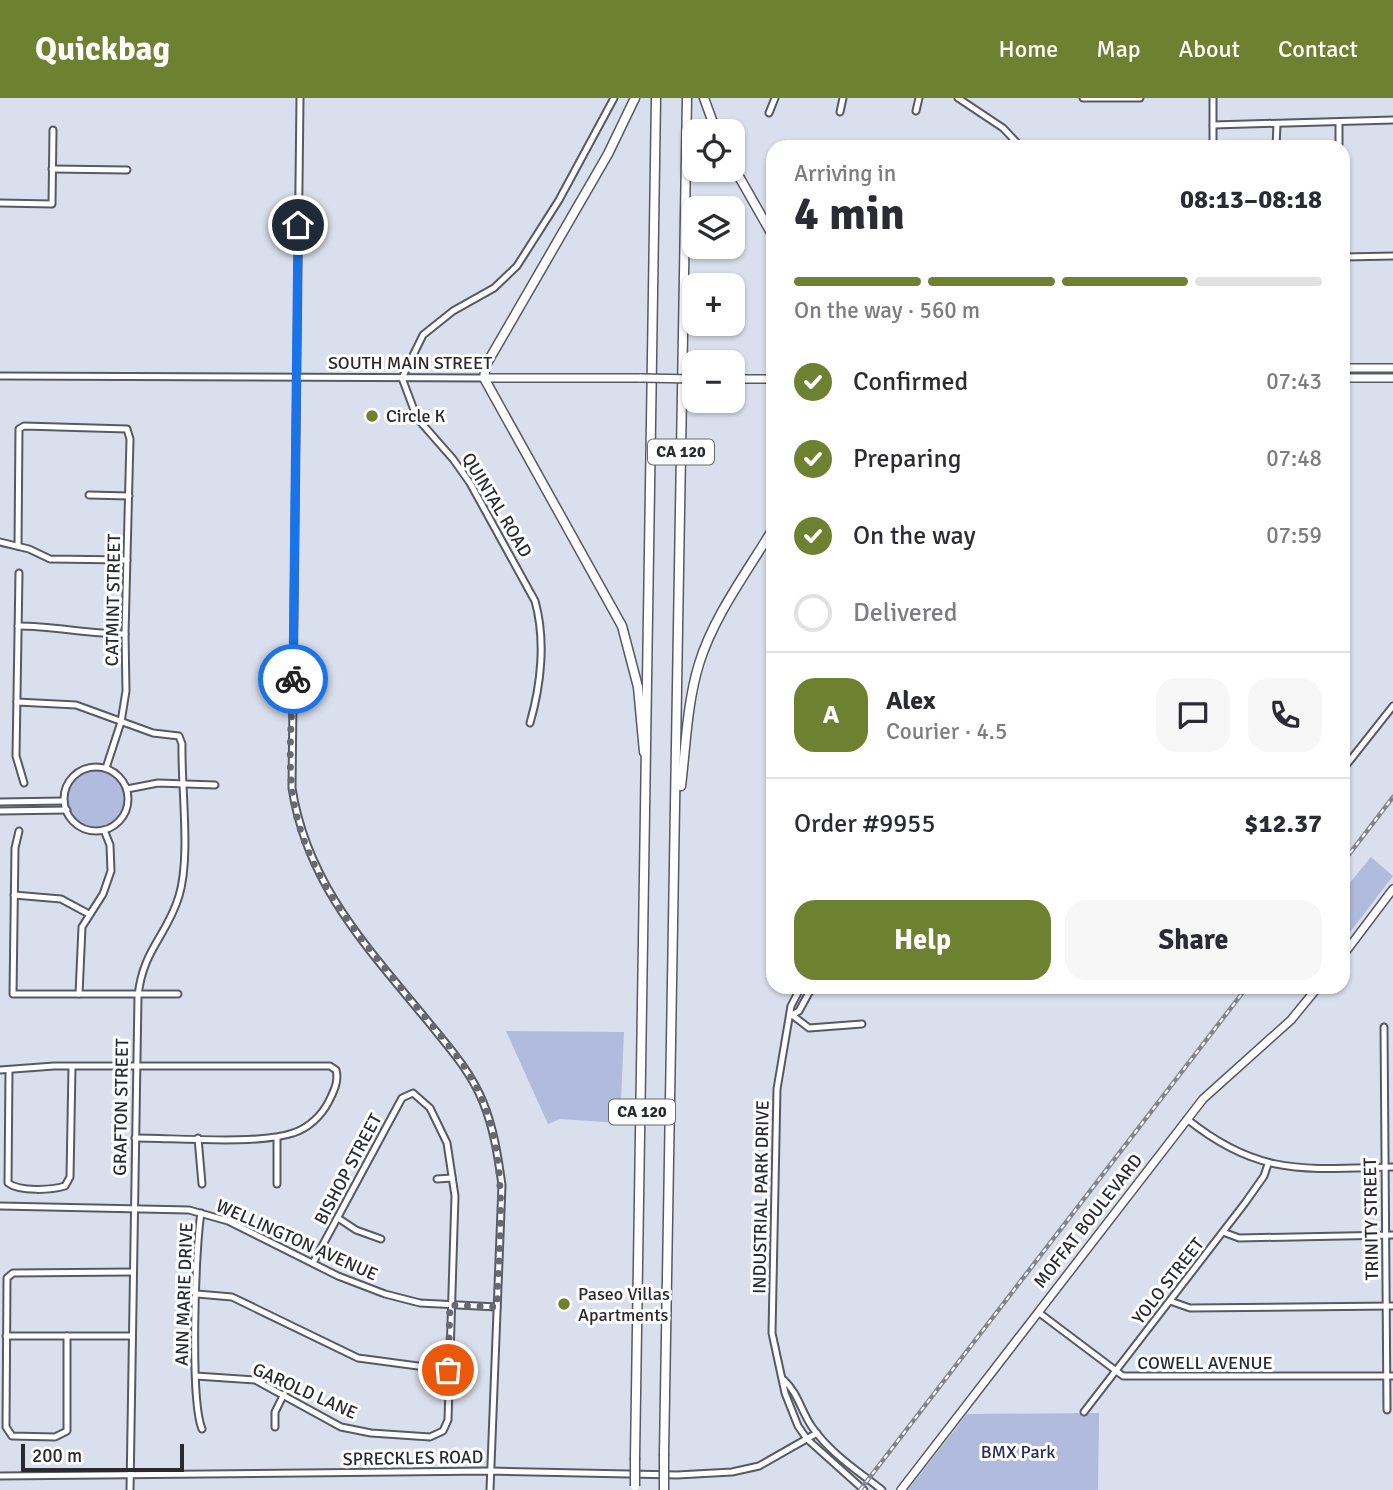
<!DOCTYPE html>
<html lang="en">
<head>
<meta charset="utf-8">
<style>
	:root { --surface:#fff; --page:#f7f7f7; --text:#2b2b33; --muted:#7c7c81; --line:#e1e1e2; --accent:#6d8131 }
	body { margin:0; font-family:Signika,sans-serif; background:var(--page); color:var(--text); height:100vh; display:flex; flex-direction:column; font-size:26px; white-space:nowrap }
	* { box-sizing:border-box; margin:0 }
	p { font-size:23px; color:var(--muted) }
	.icon { flex:none; width:38px; height:38px; fill:none; stroke:currentColor; stroke-width:2; stroke-linecap:round; stroke-linejoin:round }
	.map { position:relative; flex:1; overflow:hidden }
	.details { position:absolute; left:766px; top:42px; width:584px; height:854px; display:flex; flex-direction:column; background:var(--surface); border-radius:21px; box-shadow:0 2px 5px #0004 }
	.details>* { flex:none }
	.controls { position:absolute; left:682px; top:21px; display:grid; gap:14px }
	.controls a { display:grid; place-items:center; width:63px; height:63px; border-radius:14px; background:var(--surface); box-shadow:0 2px 5px #0004; font-size:35px }
	.scale { position:absolute; left:21px; bottom:18px; width:163px; box-sizing:border-box; padding-left:7px; border:4px solid #282a30; border-top:0; font-size:19px; line-height:24px; white-space:nowrap; color:#282a30; -webkit-text-stroke:5px #fff; paint-order:stroke }
	.pin { position:absolute; display:grid; place-items:center; width:60px; height:60px; color:#fff; margin:-30px; border:4px solid #fff; border-radius:50%; box-shadow:0 2px 7px #0007 }
	.courier { position:absolute; display:grid; place-items:center; width:70px; height:70px; margin:-35px; border:5px solid #1a73e8; border-radius:50%; background:#fff; color:#222; box-shadow:0 2px 9px #0007 }
	.summary em { font-style:normal; font-weight:700 }
	.summary div { display:flex; flex-direction:column-reverse }
	.summary { display:flex; align-items:center; justify-content:space-between; height:119px; padding:0 28px }
	h1 { font-size:46px; font-weight:700; line-height:52px }
	.bar { display:grid; grid-template-columns:repeat(4,1fr); gap:10px 7px; align-content:center; height:84px; padding:0 28px }
	.bar i { height:9px; border-radius:5px; background:var(--line) }
	.bar .selected { background:var(--accent) }
	.bar p { grid-column:span 4 }
	.line { display:flex; align-items:center; gap:18px; padding:0 28px; border-top:2px solid var(--line) }
	.line div { flex:1 }
	.round { display:grid; place-items:center; flex:none; width:74px; height:74px; border-radius:21px; background:var(--page) }
	ol { padding:0 28px; list-style:none }
	li { display:flex; align-items:center; gap:21px; height:77px }
	li p { margin-inline-start:auto }
	li .icon { padding:7px; border-radius:50%; background:var(--accent); color:#fff; stroke-width:4 }
	li:last-child { color:var(--muted) }
	li i { width:38px; height:38px; border:4px solid var(--line); border-radius:50% }
	.button { display:flex; gap:14px; margin-top:auto; padding:14px 28px }
	.button a { flex:1; height:80px; border-radius:21px; background:var(--accent); color:#fff; font-size:28px; font-weight:700; line-height:80px; text-align:center }
	.button a+a { background:var(--page); color:var(--text) }
	header { display:flex; align-items:center; gap:42px; box-sizing:border-box; height:98px; padding:0 35px; background:var(--accent); color:#fff }
	header strong { font-size:33px }
	nav { display:flex; gap:38px; margin-inline-start:auto; font-size:24px }
	.map>svg:first-child { display:block }
	.green { fill:#b0bbdd }
	.lines { fill:none; stroke-linecap:round; stroke-linejoin:round }
	.minor-casing { stroke:#565966; stroke-width:9 }
	.major-casing { stroke:#565966; stroke-width:10 }
	.highway-casing { stroke:#565966; stroke-width:11 }
	.minor { stroke:#fff; stroke-width:5 }
	.major { stroke:#fff; stroke-width:7 }
	.highway { stroke:#fff; stroke-width:8 }
	.rail-casing { stroke:#81848e; stroke-width:4.5 }
	.rail { stroke:#fff; stroke-width:2; stroke-dasharray:5; stroke-linecap:butt }
	.major-bridge-casing { stroke:#565966; stroke-width:10; stroke-linecap:butt }
	.highway-bridge-casing { stroke:#565966; stroke-width:11; stroke-linecap:butt }
	.major-bridge { stroke:#fff; stroke-width:7 }
	.highway-bridge { stroke:#fff; stroke-width:8 }
	.done { stroke:#666972; stroke-width:7; stroke-dasharray:0 12.6 }
	.route { stroke:#1a73e8; stroke-width:9 }
	.poi-dot { fill:#6d8131; stroke:#fff; stroke-width:2.5 }
	.labels { text-anchor:middle; dominant-baseline:central; stroke-width:6; stroke-linejoin:round; paint-order:stroke }
	.shield { fill:#fff; stroke:#686a6e; stroke-width:2 }
	.shield-label { font-size:16px; font-weight:bold; fill:#282a30 }
	.street-label { font-size:18px; fill:#282a30; stroke:#fff }
	.poi-label { font-size:18px; fill:#282a30; stroke:#fff; text-anchor:start }
	.park-label { font-size:18px; fill:#232d5b; stroke:#fff }
</style>
</head>
<body>
<header>
<strong>Quickbag</strong>
<nav><a>Home</a><a>Map</a><a>About</a><a>Contact</a></nav>
</header>
<div class="map">
<svg width="1393" height="1392" viewBox="0 0 1393 1392">
	<rect width="100%" height="100%" fill="#dadfed"/>
	<!-- green -->
	<g class="green">
		<circle cx="96" cy="701" r="29"/>
		<path d="M1371 759 1393 778 1344 842V792Z"/>
		<path d="M506 933 624 934 620 1025 560 1021 548 1026Z"/>
		<path d="M1099 1315 1098 1392H908L967 1316Z"/>
	</g>
	<g class="lines">
		<defs>
			<g id="minor">
				<path d="M300 0 292 690C307 786 366 848 426 921 447 947 470 972 483 1004 494 1031 498 1059 502 1087L490 1392"/>
				<path d="M958 0 1003 30 1021 49"/>
				<path d="M1083 0H1140"/>
				<path d="M916 13 919 0"/>
				<path d="M840 14 843 0"/>
				<path d="M769 15 775 0"/>
				<path d="M1213 27 1393 22"/>
				<path d="M1213 49V0"/>
				<path d="M1276 49 1277 26"/>
				<path d="M1339 49V24"/>
				<path d="M52 71 127 72"/>
				<path d="M0 105 52 106 53 32"/>
				<path d="M1344 159 1393 158"/>
				<path d="M0 278 484 280"/>
				<path d="M89 397 129 398"/>
				<path d="M0 444 29 451 50 461 127 462"/>
				<path d="M18 448 19 331 24 328 127 331 130 341 125 536 126 593 121 624 106 670"/>
				<path d="M19 475 16 658 24 685"/>
				<path d="M18 528C54 528 88 536 125 536"/>
				<path d="M17 604 76 607 153 635 179 638 182 646C181 690 191 758 179 798 167 838 143 851 138 898L130 1392"/>
				<path d="M530 625C541 587 546 542 535 503L470 385 453 361 417 320 402 280 423 237 453 213 494 190 517 168 559 102 614 0"/>
				<circle cx="96" cy="701" r="32"/>
				<path d="M1344 670 1393 608"/>
				<path d="M127 691 158 685 215 687"/>
				<path d="M0 704 64 703"/>
				<path d="M0 713 67 712"/>
				<path d="M774 731V758"/>
				<path d="M19 733 15 750 13 896H178"/>
				<path d="M14 797 61 801 89 816"/>
				<path d="M801 889 791 908 777 991 772 1235 785 1295 798 1328 807 1341 864 1392"/>
				<path d="M79 896 82 829 103 796 111 773 110 747 104 732"/>
				<path d="M792 917 809 930 862 926"/>
				<path d="M792 917 799 913 812 889"/>
				<path d="M1384 929 1387 1312"/>
				<path d="M0 972 54 968H330L336 972C339 983 334 993 329 1003 322 1017 309 1030 293 1035 258 1047 176 1040 135 1040"/>
				<path d="M9 972 8 1085C20 1094 52 1092 65 1088L70 1079 72 969"/>
				<path d="M1187 1021C1259 1079 1305 1071 1393 1069"/>
				<path d="M198 1040 202 1086"/>
				<path d="M277 1040V1086"/>
				<path d="M437 1081 452 1080"/>
				<path d="M0 1108 189 1112 228 1123 338 1178 385 1196 420 1205 497 1209"/>
				<path d="M201 1115C195 1151 190 1302 202 1331"/>
				<path d="M338 1120 356 1132 381 1141"/>
				<path d="M1223 1134 1239 1140 1393 1137"/>
				<path d="M197 1196 232 1199 358 1260 448 1272"/>
				<path d="M1170 1203 1190 1210 1393 1208"/>
				<path d="M1038 1214 1123 1278H1393"/>
				<path d="M6 1238H131"/>
				<path d="M67 1238V1333L55 1339 12 1338 6 1329 7 1180 13 1175 132 1174"/>
				<path d="M196 1278 255 1282 341 1329 371 1335 430 1339 443 1333 448 1322 455 1098 447 1045 430 1010 413 995 402 1000 313 1165"/>
				<path d="M784 1282C798 1295 801 1313 812 1329 830 1355 858 1373 882 1392"/>
				<path d="M1084 1314 1245 1105 1264 1078 1268 1066"/>
				<path d="M275 1329V1314L284 1296"/>
				<path d="M0 1378 490 1373 677 1377 732 1374 759 1368 817 1335"/>
			</g>
			<g id="major">
				<path d="M1344 270H1393"/>
				<path d="M484 280H641"/>
				<path d="M1344 280H1393"/>
				<path d="M733 281H774"/>
				<path d="M1344 856 1393 791"/>
				<path d="M901 1392 1203 1001 1291 922 1318 889"/>
			</g>
			<g id="highway">
				<path d="M635 0 608 56 486 267 484 280 622 528 638 589 644 654"/>
				<path d="M704 0 716 33"/>
				<path d="M733 68 774 140"/>
				<path d="M681 688C686 647 687 605 699 566 714 517 748 473 774 429"/>
				<path d="M664 1356 687 0"/>
				<path d="M635 1360 656 0"/>
			</g>
		</defs>
		<!-- minor casing -->
		<use href="#minor" class="minor-casing"/>
		<!-- major casing -->
		<use href="#major" class="major-casing"/>
		<!-- highway casing -->
		<use href="#highway" class="highway-casing"/>
		<!-- minor -->
		<use href="#minor" class="minor"/>
		<!-- major -->
		<use href="#major" class="major"/>
		<!-- highway -->
		<use href="#highway" class="highway"/>
		<defs>
			<g id="rail">
				<path d="M1344 763 1393 699"/>
				<path d="M860 1392 1247 889"/>
			</g>
		</defs>
		<!-- rail casing -->
		<use href="#rail" class="rail-casing"/>
		<!-- rail -->
		<use href="#rail" class="rail"/>
		<defs>
			<path id="major-bridge" d="M641 280 695 281"/>
			<g id="highway-bridge">
				<path d="M635 1388V1360"/>
				<path d="M664 1392V1356"/>
			</g>
		</defs>
		<!-- major-bridge casing -->
		<use href="#major-bridge" class="major-bridge-casing"/>
		<!-- highway-bridge casing -->
		<use href="#highway-bridge" class="highway-bridge-casing"/>
		<!-- major-bridge -->
		<use href="#major-bridge" class="major-bridge"/>
		<!-- highway-bridge -->
		<use href="#highway-bridge" class="highway-bridge"/>
	</g>
	<g class="lines">
		<!-- done -->
		<path class="done" d="M293 581C292 617 288 657 292 692 302 776 359 838 410 901 436 933 468 965 483 1004 509 1070 499 1140 497 1209L450 1207 448 1272"/>
		<!-- route -->
		<path class="route" d="M293 581 298 127"/>
	</g>
	<!-- markers -->
	<g class="poi-dot">
		<circle cx="372" cy="318" r="7"/>
		<circle cx="564" cy="1206" r="7"/>
	</g>
	<g class="labels">
		<!-- shield labels -->
		<g class="shield">
			<rect x="648" y="341.5" width="66" height="25" rx="5"/>
			<rect x="609" y="1001.5" width="66" height="25" rx="5"/>
		</g>
		<g class="shield-label">
			<text x="681" y="354">CA 120</text>
			<text x="642" y="1014">CA 120</text>
		</g>
		<!-- street labels -->
		<g class="street-label">
			<text x="410" y="265">SOUTH MAIN STREET</text>
			<text transform="translate(497 407) rotate(59)">QUINTAL ROAD</text>
			<text transform="translate(113 502) rotate(-89)">CATMINT STREET</text>
			<text transform="translate(121 1009) rotate(-89)">GRAFTON STREET</text>
			<text transform="translate(348 1071) rotate(-62)">BISHOP STREET</text>
			<text transform="translate(761 1099) rotate(-89)">INDUSTRIAL PARK DRIVE</text>
			<text transform="translate(1371 1121) rotate(-91)">TRINITY STREET</text>
			<text transform="translate(1088 1123) rotate(-52)">MOFFAT BOULEVARD</text>
			<text transform="translate(297 1142) rotate(24)">WELLINGTON AVENUE</text>
			<text transform="translate(1168 1183) rotate(-52)">YOLO STREET</text>
			<text transform="translate(184 1196) rotate(-88)">ANN MARIE DRIVE</text>
			<text x="1205" y="1265">COWELL AVENUE</text>
			<text transform="translate(305 1293) rotate(24)">GAROLD LANE</text>
			<text transform="translate(413 1360) rotate(-1)">SPRECKLES ROAD</text>
		</g>
		<!-- poi labels -->
		<g class="poi-label">
			<text x="386" y="318">Circle K</text>
			<text x="578" y="1196">Paseo Villas<tspan x="578" dy="21">Apartments</tspan></text>
		</g>
		<!-- park labels -->
		<g class="park-label">
			<text x="1018" y="1354">BMX Park</text>
		</g>
	</g>
</svg>
<div class="controls">
<a><svg class="icon" aria-label="locate" viewBox="0 0 24 24"><circle cx="12" cy="12" r="6"/><path d="M12 2v4M12 18v4M2 12h4M18 12h4"/></svg></a>
<a><svg class="icon" aria-label="layers" viewBox="0 0 24 24"><path d="M12 4l9 5-9 5-9-5zM3 14l9 5 9-5"/></svg></a>
<a>+</a>
<a>−</a>
</div>
<div class="scale">200 m</div>
<div class="pin" style="left:448px;top:1272px;background:#ea580c"><svg class="icon" aria-label="bag" viewBox="0 0 24 24"><path d="M5 8h14l-1 12H6zM9 8a3 3 0 0 1 6 0"/></svg></div>
<div class="pin" style="left:298px;top:127px;background:#1f2937"><svg class="icon" aria-label="home" viewBox="0 0 24 24"><path d="M3 11l9-7 9 7M6 9v11h12V9"/></svg></div>
<div class="courier" style="left:293px;top:581px"><svg class="icon" aria-label="bike" viewBox="0 0 24 24"><circle cx="6" cy="16" r="4"/><circle cx="18" cy="16" r="4"/><path d="M6 16l4-8h5l3 8M10 8l3 8H6M13 5h3"/></svg></div>
<section class="details">
<div class="summary"><div><h1>4 min</h1><p>Arriving in</p></div><em>08:13–08:18</em></div>
<div class="bar"><i class="selected"></i><i class="selected"></i><i class="selected"></i><i></i><p>On the way · 560 m</p></div>
<ol>
<li><svg class="icon" aria-label="check" viewBox="0 0 24 24"><path d="M5 12l5 5 9-10"/></svg>Confirmed<p>07:43</p></li>
<li><svg class="icon" aria-label="check" viewBox="0 0 24 24"><path d="M5 12l5 5 9-10"/></svg>Preparing<p>07:48</p></li>
<li><svg class="icon" aria-label="check" viewBox="0 0 24 24"><path d="M5 12l5 5 9-10"/></svg>On the way<p>07:59</p></li>
<li><i></i>Delivered</li>
</ol>
<div class="line" style="height:126px"><b class="round" style="background:var(--accent);color:#fff">A</b><div><b>Alex</b><p>Courier · 4.5</p></div><a class="round"><svg class="icon" aria-label="chat" viewBox="0 0 24 24"><path d="M4 5h16v11H9l-5 4z"/></svg></a><a class="round"><svg class="icon" aria-label="phone" viewBox="0 0 24 24"><path d="M5 4h4l2 5-3 2q2 4 5 5l2-3 5 2v4C11 20 4 13 5 4z"/></svg></a></div>
<div class="line" style="height:91px"><div>Order #9955</div><b>$12.37</b></div>
<div class="button"><a>Help</a><a>Share</a></div>
</section>
</div>
</body>
</html>
